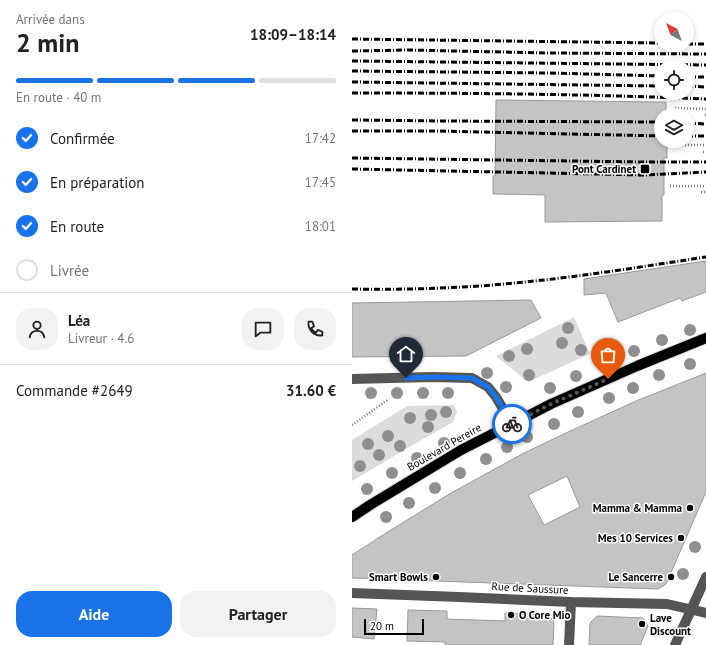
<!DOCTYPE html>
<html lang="fr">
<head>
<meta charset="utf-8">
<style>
	:root { --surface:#fff; --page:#f2f2f2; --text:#222; --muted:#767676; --line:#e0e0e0; --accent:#1a73e8 }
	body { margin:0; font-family:"PT Sans",sans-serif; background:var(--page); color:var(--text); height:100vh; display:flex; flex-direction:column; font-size:15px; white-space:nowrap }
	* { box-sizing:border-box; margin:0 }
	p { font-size:13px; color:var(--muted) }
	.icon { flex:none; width:22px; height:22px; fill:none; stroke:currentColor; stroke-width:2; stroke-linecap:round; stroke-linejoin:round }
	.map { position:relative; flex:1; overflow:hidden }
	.details { display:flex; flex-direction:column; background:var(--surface); width:352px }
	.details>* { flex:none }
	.needle { width:26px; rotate:319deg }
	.buttons { position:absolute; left:302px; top:12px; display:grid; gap:8px }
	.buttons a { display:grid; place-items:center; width:40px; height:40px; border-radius:50%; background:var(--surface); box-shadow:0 2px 6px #0003; font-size:20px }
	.scale { position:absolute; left:12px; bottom:10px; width:60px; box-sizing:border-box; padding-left:4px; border:2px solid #000; border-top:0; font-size:11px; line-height:14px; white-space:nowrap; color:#000; -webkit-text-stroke:3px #fff; paint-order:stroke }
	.pin { position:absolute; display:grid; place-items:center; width:34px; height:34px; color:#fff; margin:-41px -17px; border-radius:50% 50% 50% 0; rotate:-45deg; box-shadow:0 0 4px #0007 }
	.pin .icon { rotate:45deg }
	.courier { position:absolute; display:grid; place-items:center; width:40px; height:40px; margin:-20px; border:3px solid #1a73e8; border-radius:50%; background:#fff; color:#222; box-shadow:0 1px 5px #0007 }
	.headline em { font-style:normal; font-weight:700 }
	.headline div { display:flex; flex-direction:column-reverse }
	.headline { display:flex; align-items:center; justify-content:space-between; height:68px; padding:0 16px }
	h1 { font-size:26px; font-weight:700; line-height:30px }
	.bar { display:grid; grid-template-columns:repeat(4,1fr); gap:6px 4px; align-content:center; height:48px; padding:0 16px }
	.bar i { height:5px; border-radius:3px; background:var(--line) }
	.bar .active { background:var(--accent) }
	.bar p { grid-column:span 4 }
	.line { display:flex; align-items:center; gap:10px; padding:0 16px; border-top:1px solid var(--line) }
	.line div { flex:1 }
	.round { display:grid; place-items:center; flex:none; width:42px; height:42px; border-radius:16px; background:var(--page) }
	ol { padding:0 16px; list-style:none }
	li { display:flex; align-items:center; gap:12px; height:44px }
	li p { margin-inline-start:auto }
	li .icon { padding:4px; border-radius:50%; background:var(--accent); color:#fff; stroke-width:4 }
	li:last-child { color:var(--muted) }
	li i { width:22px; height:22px; border:2px solid var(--line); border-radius:50% }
	.primary-button { display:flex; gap:8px; margin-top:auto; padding:8px 16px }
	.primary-button a { flex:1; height:46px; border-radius:16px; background:var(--accent); color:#fff; font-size:16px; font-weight:700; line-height:46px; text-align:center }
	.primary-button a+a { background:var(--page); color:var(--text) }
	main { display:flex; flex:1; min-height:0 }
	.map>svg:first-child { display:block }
	.green { fill:#dcdcdc }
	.building { fill:#c4c4c4; stroke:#999; fill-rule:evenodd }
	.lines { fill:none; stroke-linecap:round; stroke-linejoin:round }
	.major-casing { stroke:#dbdbdb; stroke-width:12 }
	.path { stroke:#777; stroke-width:2.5; stroke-dasharray:1 2; stroke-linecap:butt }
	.minor { stroke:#555; stroke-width:10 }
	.major { stroke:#000; stroke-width:10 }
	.rail { stroke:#000; stroke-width:3; stroke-dasharray:6 2 1 2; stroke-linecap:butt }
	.tree { fill:#8f8f8f }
	.done { stroke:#595959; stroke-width:4; stroke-dasharray:0 7.2 }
	.route { stroke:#1a73e8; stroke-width:5 }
	.poi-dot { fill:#000; stroke:#fff; stroke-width:1.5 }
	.labels { text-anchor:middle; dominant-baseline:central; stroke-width:3; stroke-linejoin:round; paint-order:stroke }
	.poi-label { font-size:11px; font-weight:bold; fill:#000; stroke:#fff; text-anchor:end }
	.street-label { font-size:11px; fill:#000; stroke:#fff }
</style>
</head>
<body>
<main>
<section class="details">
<div class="headline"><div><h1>2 min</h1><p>Arrivée dans</p></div><em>18:09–18:14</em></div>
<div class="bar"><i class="active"></i><i class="active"></i><i class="active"></i><i></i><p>En route · 40 m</p></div>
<ol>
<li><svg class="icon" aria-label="check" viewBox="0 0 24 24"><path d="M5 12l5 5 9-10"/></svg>Confirmée<p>17:42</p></li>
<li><svg class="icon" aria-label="check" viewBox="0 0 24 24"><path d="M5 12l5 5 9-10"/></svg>En préparation<p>17:45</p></li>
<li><svg class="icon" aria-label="check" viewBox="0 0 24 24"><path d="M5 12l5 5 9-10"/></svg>En route<p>18:01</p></li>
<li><i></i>Livrée</li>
</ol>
<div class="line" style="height:72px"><a class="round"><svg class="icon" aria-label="person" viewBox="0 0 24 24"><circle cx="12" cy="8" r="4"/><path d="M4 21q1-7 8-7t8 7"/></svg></a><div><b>Léa</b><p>Livreur · 4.6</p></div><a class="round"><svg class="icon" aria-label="chat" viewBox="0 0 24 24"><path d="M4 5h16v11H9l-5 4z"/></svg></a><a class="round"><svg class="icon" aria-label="phone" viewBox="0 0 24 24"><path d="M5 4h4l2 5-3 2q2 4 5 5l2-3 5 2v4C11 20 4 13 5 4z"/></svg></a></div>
<div class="line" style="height:52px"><div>Commande #2649</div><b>31.60 €</b></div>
<div class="primary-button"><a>Aide</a><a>Partager</a></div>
</section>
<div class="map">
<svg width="354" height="645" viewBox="0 0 354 645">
	<rect width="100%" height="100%" fill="#fff"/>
	<!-- green -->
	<g class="green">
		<path d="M222 317 238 354 176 382 144 356Z"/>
		<path d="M102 405 105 412 101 422 59 446 0 481V440L55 406Z"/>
	</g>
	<!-- building -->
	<g class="building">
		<path d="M144 100 314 102V115H309V141H315V158H312V195H310V221L193 222V195L141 194V176H143Z"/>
		<path d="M354 261V292L330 301 328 298 266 322 254 293 232 295V279Z"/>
		<path d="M179 300 189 318 114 356 0 357V303Z"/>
		<path d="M354 373V492L314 584 306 589 0 578V555L34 533 99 493 172 453 216 432 284 401ZM215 476 228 507 192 525 176 495Z"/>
		<path d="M0 608 25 609 22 639 0 637Z"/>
		<path d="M56 610 95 611V619L153 621V613L196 615 202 621 201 645H93V642L55 641Z"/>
		<path d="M245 616 291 618 296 626 288 645H237L238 623Z"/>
	</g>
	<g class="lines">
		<defs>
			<path id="major" d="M0 517 18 505 109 450 160 424 199 404 285 366 354 338"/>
		</defs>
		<!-- major casing -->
		<use href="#major" class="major-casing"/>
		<!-- path -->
		<g class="path">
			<path d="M323 108 354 109"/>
			<path d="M353 115H354"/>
			<path d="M321 145H354"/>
			<path d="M351 152H354"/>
			<path d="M318 186H354"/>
			<path d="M349 192H354"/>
			<path d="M0 425 37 399"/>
		</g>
		<!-- minor -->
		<g class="minor">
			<path d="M0 379 80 377 120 378 136 387 144 397 160 424"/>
			<path d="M0 593 107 597 219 602 315 604 354 613"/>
			<path d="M217 645 219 602"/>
			<path d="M323 645 354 577"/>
		</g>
		<!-- major -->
		<use href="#major" class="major"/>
		<!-- rail -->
		<g class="rail">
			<path d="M0 39 309 43"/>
			<path d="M335 44H354"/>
			<path d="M0 51 56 50 196 53 354 54"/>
			<path d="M0 61 354 65"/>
			<path d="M0 71 197 73 309 76"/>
			<path d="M335 77H354"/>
			<path d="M0 82 309 86"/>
			<path d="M335 86 354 87"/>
			<path d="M0 93C118 93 236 94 354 99"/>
			<path d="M0 120 89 121 309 122"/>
			<path d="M335 123 354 124"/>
			<path d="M0 131H87L309 136"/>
			<path d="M335 136H354"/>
			<path d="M0 158 293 162H354"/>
			<path d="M0 169 292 175 354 172"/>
			<path d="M0 289C58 290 116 288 173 282 234 276 294 266 354 257"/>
		</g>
	</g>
	<!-- trees -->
	<g class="tree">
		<circle cx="216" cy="328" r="6"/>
		<circle cx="338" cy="330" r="6"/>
		<circle cx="310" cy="340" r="6"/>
		<circle cx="210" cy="343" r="6"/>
		<circle cx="175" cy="349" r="6"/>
		<circle cx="229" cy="350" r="6"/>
		<circle cx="282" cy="351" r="6"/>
		<circle cx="157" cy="356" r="6"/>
		<circle cx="254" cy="363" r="6"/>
		<circle cx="338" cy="364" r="6"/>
		<circle cx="135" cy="373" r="6"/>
		<circle cx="177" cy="375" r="6"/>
		<circle cx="307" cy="375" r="6"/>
		<circle cx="224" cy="376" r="6"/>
		<circle cx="154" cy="387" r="6"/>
		<circle cx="198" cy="388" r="6"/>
		<circle cx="281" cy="388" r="6"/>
		<circle cx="19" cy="393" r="6"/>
		<circle cx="45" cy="393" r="6"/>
		<circle cx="71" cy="393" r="6"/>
		<circle cx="96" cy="393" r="6"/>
		<circle cx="257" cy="398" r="6"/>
		<circle cx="94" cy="412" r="6"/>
		<circle cx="226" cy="412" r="6"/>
		<circle cx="79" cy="415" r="6"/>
		<circle cx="58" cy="418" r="6"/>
		<circle cx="202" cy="424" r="6"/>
		<circle cx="76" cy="427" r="6"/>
		<circle cx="36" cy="436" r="6"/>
		<circle cx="175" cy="437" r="6"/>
		<circle cx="92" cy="443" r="6"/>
		<circle cx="16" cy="444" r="6"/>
		<circle cx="48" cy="446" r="6"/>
		<circle cx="155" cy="447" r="6"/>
		<circle cx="27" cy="455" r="6"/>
		<circle cx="65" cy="458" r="6"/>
		<circle cx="134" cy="459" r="6"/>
		<circle cx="8" cy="466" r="6"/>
		<circle cx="40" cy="473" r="6"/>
		<circle cx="108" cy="473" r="6"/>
		<circle cx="83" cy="488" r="6"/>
		<circle cx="15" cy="489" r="6"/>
		<circle cx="57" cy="503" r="6"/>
		<circle cx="34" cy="517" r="6"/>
		<circle cx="343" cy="547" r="6"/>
		<circle cx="331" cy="574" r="6"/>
	</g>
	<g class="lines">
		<!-- done -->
		<path class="done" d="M160 424 199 404 256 379"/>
		<!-- route -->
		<path class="route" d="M54 378 80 377 120 378 136 387 144 397 160 424"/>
	</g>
	<!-- markers -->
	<g class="poi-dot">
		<rect x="288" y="164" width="10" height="10" rx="2"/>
		<circle cx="338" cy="508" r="4"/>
		<circle cx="329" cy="538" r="4"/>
		<circle cx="84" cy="577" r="4"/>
		<circle cx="319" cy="577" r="4"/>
		<circle cx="159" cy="615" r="4"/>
		<circle cx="290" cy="624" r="4"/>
	</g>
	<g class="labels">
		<!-- poi labels -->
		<g class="poi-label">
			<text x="284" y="169">Pont Cardinet</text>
			<text x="330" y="508">Mamma &amp; Mamma</text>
			<text x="321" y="538">Mes 10 Services</text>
			<text x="76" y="577">Smart Bowls</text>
			<text x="311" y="577">Le Sancerre</text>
			<text x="167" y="615" text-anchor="start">O Core Mio</text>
			<text x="298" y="618" text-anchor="start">Lave<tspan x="298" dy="13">Discount</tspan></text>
		</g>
		<!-- street labels -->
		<g class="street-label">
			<text transform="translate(92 447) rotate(-30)">Boulevard Pereire</text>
			<text transform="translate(178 588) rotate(3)">Rue de Saussure</text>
		</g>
	</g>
</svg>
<div class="buttons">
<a><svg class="needle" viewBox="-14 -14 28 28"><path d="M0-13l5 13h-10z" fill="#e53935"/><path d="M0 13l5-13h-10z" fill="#767676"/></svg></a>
<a><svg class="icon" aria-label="locate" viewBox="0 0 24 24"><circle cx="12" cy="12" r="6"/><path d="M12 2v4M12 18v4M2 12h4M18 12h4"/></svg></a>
<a><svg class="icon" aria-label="layers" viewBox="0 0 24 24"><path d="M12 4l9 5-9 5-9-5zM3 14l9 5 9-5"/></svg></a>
</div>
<div class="scale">20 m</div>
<div class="pin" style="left:256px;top:379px;background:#ea580c"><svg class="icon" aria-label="bag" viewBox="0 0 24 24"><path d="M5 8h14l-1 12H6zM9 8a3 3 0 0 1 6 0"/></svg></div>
<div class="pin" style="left:54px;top:378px;background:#1f2937"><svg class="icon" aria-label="home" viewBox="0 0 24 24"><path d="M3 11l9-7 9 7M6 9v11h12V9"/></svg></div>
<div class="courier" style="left:160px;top:424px"><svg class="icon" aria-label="bike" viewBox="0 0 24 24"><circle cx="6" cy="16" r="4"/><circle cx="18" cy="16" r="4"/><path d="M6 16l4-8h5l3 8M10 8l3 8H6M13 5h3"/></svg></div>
</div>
</main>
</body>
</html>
